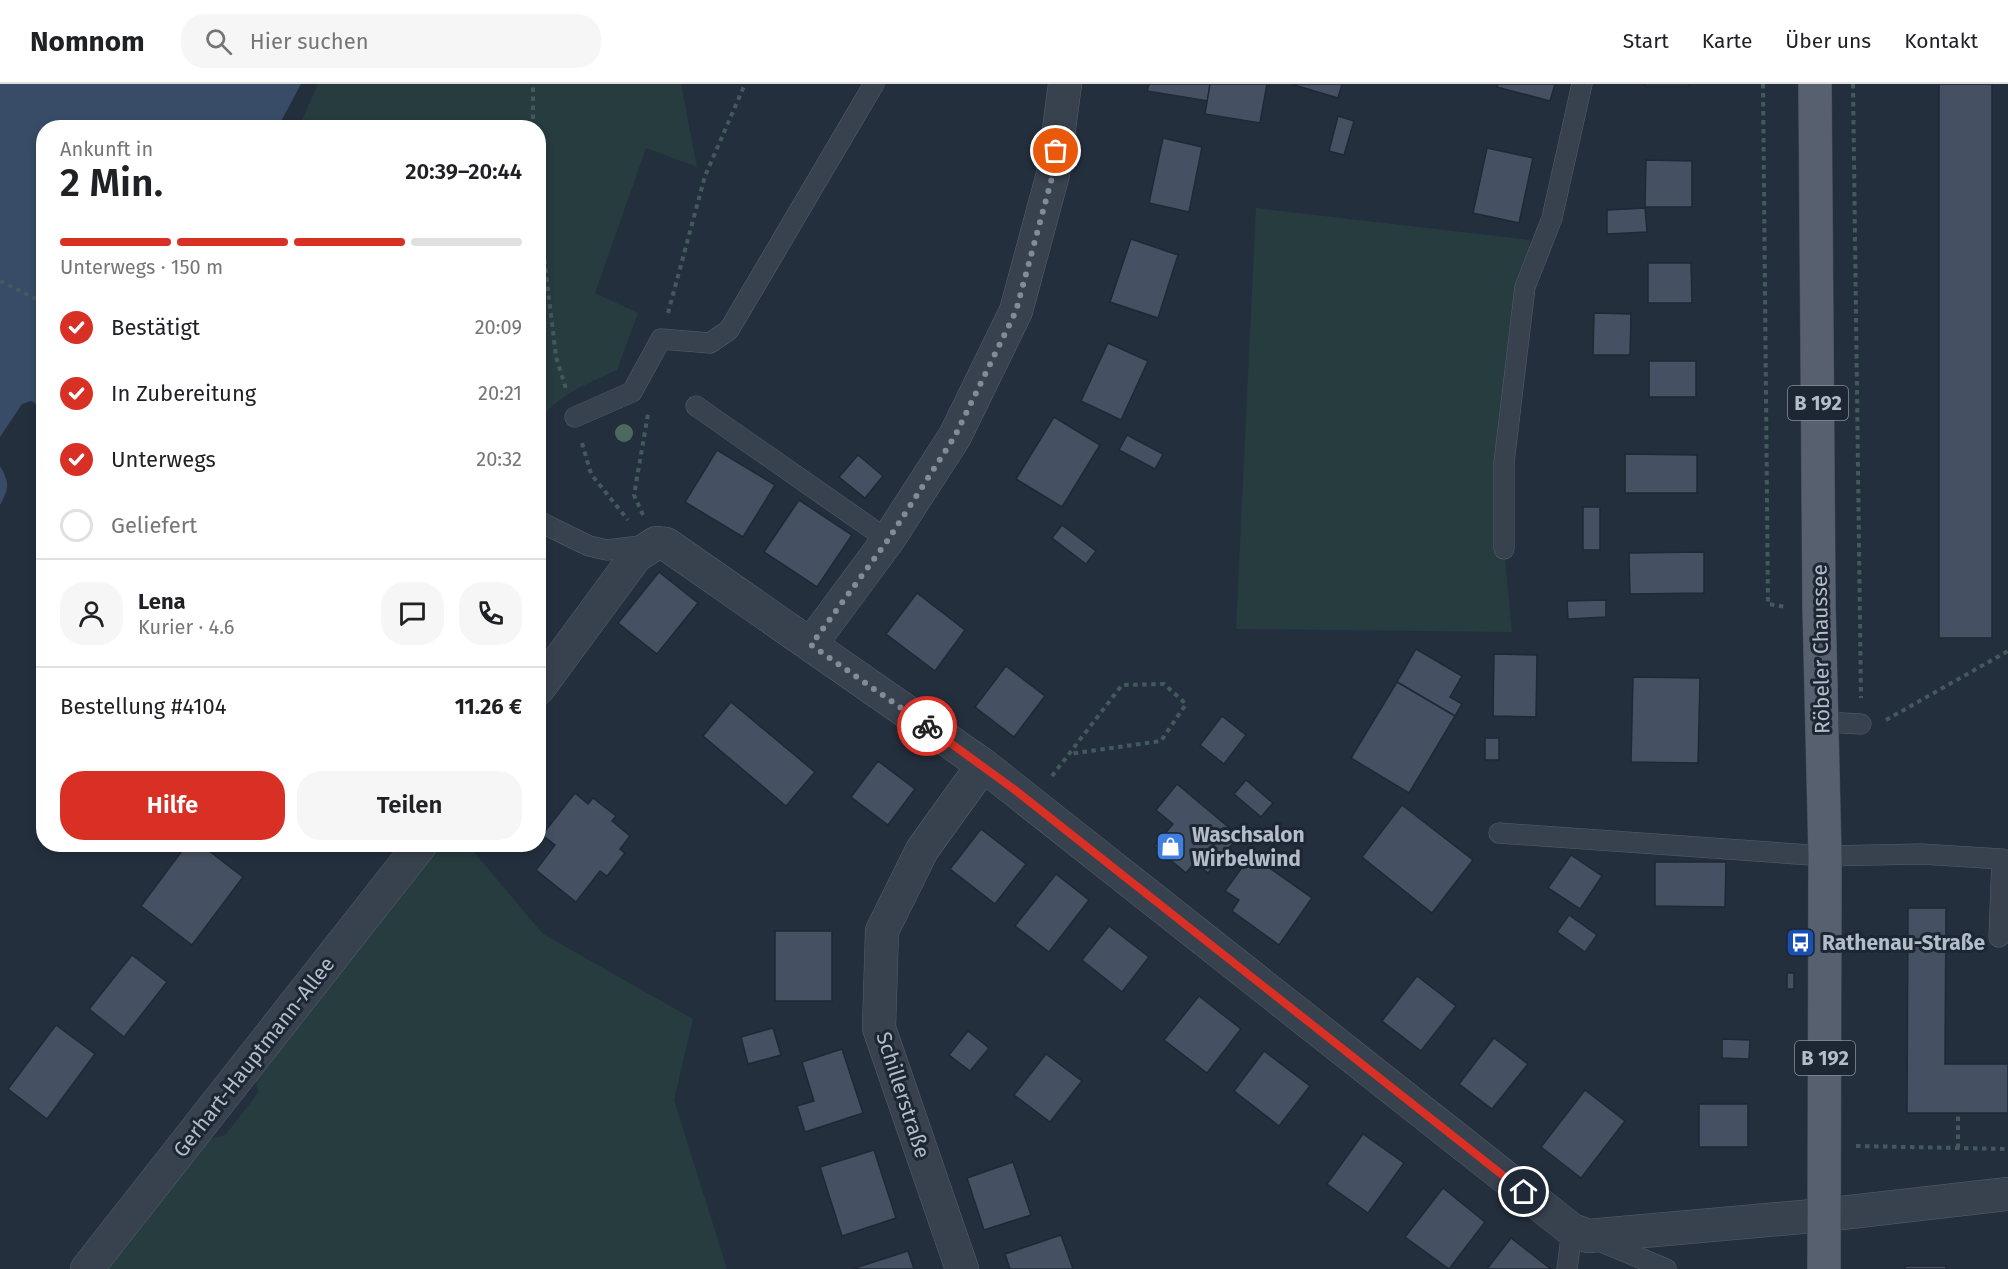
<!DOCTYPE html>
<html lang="de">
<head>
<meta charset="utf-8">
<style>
	:root { --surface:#fff; --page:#f6f6f6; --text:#202124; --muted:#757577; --line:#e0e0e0; --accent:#d93025 }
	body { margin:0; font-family:"Fira Sans",sans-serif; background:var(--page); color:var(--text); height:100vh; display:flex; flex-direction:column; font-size:22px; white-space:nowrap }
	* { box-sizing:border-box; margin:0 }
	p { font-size:20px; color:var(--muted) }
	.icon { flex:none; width:33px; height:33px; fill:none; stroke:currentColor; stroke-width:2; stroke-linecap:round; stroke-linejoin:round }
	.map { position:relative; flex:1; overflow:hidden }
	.details { position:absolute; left:36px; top:36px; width:510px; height:732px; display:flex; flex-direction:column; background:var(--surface); border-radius:24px; box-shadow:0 3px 9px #0003 }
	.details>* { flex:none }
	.pin { position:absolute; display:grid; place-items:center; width:51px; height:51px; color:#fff; margin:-26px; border:3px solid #fff; border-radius:50%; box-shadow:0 2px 6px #0007 }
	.courier { position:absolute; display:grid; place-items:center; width:60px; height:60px; margin:-30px; border:4px solid #d93025; border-radius:50%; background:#fff; color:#222; box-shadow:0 2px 8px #0007 }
	.head em { font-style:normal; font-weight:600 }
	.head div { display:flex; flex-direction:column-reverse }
	.head { display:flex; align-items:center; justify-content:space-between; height:102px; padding:0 24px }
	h1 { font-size:39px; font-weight:600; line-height:45px }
	.bar { display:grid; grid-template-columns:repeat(4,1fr); gap:9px 6px; align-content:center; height:72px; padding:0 24px }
	.bar i { height:8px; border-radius:4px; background:var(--line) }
	.bar .current { background:var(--accent) }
	.bar p { grid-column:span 4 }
	.line { display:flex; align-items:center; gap:15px; padding:0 24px; border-top:2px solid var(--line) }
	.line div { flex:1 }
	.round { display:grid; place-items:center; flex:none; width:63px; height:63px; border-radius:24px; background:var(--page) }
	ol { padding:0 24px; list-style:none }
	li { display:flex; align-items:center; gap:18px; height:66px }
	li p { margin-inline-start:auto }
	li .icon { padding:6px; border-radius:50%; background:var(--accent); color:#fff; stroke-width:4 }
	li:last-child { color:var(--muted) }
	li i { width:33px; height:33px; border:3px solid var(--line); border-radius:50% }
	.primary-button { display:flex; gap:12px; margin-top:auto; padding:12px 24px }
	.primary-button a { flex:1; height:69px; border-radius:24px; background:var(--accent); color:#fff; font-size:24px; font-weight:600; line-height:69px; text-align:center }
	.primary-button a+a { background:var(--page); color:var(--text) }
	header { display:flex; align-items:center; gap:36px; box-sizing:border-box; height:84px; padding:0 30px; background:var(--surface); border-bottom:2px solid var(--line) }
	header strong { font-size:28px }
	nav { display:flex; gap:33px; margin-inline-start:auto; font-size:21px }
	.search { width:420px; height:54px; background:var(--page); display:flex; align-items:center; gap:15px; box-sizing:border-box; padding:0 21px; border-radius:24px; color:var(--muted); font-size:22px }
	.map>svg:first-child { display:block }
	.green { fill:#263c3f }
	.water { fill:#394c67 }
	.building { fill:#455162; stroke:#1f2835; stroke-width:1.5 }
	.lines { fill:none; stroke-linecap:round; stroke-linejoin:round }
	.service-casing { stroke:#565f6c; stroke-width:21 }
	.minor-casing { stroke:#565f6c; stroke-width:34 }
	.primary-casing { stroke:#414a57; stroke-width:34 }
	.path { stroke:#44595c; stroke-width:4; stroke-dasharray:4.5 4.5; stroke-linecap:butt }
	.service { stroke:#38414e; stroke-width:20 }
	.minor { stroke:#38414e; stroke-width:33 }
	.primary { stroke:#56606e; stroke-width:33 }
	.tree { fill:#4b6a5d }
	.done { stroke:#828b98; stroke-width:6; stroke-dasharray:0 10.8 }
	.route { stroke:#d93025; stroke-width:8 }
	.labels { text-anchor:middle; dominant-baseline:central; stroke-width:6; stroke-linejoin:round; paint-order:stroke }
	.shield { fill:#1d2633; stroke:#878f9c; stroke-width:1.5 }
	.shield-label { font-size:20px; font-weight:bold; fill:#b4bcc9 }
	.street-label { font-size:21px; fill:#b4bcc9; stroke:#1d2633 }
	.poi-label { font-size:21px; font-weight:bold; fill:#b4bcc9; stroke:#1d2633; text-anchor:start }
</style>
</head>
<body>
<header>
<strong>Nomnom</strong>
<div class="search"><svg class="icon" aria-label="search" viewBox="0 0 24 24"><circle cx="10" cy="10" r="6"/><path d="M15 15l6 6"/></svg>Hier suchen</div>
<nav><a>Start</a><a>Karte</a><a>Über uns</a><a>Kontakt</a></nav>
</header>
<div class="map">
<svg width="2008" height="1185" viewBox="0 0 2008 1185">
	<rect width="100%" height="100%" fill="#242f3e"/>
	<!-- green -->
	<g class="green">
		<path d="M318 0H681L697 83 646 64 595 209 638 229 617 286C589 299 553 312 539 340L538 44 299 43Z"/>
		<path d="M1256 124 1530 156 1504 465 1512 548 1236 545Z"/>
		<path d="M437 761H468L543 850 693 935 674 1016 727 1185H103L207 1055 225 1051 259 1008 254 993Z"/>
	</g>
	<!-- water -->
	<g class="water">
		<path d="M0 0H301L278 43 44 44V277L40 292 43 294V324L31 317 22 320 0 353Z"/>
		<path d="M0 382C10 399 9 404 0 421Z"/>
	</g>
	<!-- building -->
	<g class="building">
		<path d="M1149 0H1210L1208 17 1147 7Z"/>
		<path d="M1210 0H1267L1260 39 1205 30Z"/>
		<path d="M1291 0H1342L1338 14Z"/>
		<path d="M1498 0H1555L1550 17 1497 3Z"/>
		<rect x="1645" y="0" width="44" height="2"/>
		<rect x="1939" y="0" width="53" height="554"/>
		<path d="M1338 32 1354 37 1344 71 1329 67Z"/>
		<path d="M1163 54 1202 63 1189 128 1149 119Z"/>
		<path d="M1487 64 1533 74 1519 139 1473 129Z"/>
		<path d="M1646 76 1692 77V123H1645Z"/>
		<path d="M1645 124 1647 148 1607 150V126Z"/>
		<path d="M1131 155 1178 171 1158 234 1110 218Z"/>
		<path d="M1648 179H1691L1692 219H1648Z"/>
		<path d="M1594 229 1631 230 1630 271H1593Z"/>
		<path d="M1108 259 1148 277 1121 336 1081 317Z"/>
		<rect x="1649" y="277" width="47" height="36"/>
		<path d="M1054 333 1100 361 1062 423 1016 395Z"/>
		<path d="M1127 351 1163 370 1155 385 1119 366Z"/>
		<path d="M717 366 775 401 743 453 685 418Z"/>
		<path d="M1625 370 1697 371V409H1625Z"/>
		<path d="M858 371 883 392 865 414 839 393Z"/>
		<path d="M799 416 852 451 817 503 764 468Z"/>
		<rect x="1583" y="423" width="17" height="43"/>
		<path d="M1062 441 1096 467 1086 480 1052 454Z"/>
		<path d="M1704 468V509L1630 510 1629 469Z"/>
		<path d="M659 488 698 519 657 570 618 539Z"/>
		<path d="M917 509 965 546 935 587 886 550Z"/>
		<path d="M1606 516V533L1568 535 1567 517Z"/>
		<path d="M1416 565 1462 592 1450 613 1462 620 1455 632 1397 598Z"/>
		<path d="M1494 570 1537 571 1536 633 1493 632Z"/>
		<path d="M1006 582 1045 612 1014 653 975 623Z"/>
		<path d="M1633 593 1700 594 1698 679 1631 678Z"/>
		<path d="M1397 598 1455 632 1409 709 1351 674Z"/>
		<path d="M731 618 815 688 786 722 703 652Z"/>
		<path d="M1222 632 1246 651 1224 680 1200 661Z"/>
		<rect x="1485" y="654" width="14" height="22"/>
		<path d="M878 677 915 705 888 741 851 713Z"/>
		<path d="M1246 696 1273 719 1261 733 1234 710Z"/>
		<path d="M1177 700 1239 752 1208 789 1195 778 1186 789 1154 762 1173 740 1156 726Z"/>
		<path d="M575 709 588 720 593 714 616 732 612 737 630 752 620 765 625 769 607 792 600 787 576 818 536 786 555 761 542 751Z"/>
		<path d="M1402 721 1473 776 1432 829 1362 773Z"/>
		<path d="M981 745 1026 780 995 820 950 785Z"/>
		<path d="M187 760H200L243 793 192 861 141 822Z"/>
		<path d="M1251 771 1312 814 1279 861 1232 827 1239 816 1225 807Z"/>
		<path d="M1571 771 1602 792 1580 825 1548 804Z"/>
		<path d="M1655 778H1726L1725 823 1655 822Z"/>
		<path d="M1056 790 1089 816 1049 868 1015 842Z"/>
		<path d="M1908 824H1946L1945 980H2008V1029H1907Z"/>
		<path d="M1569 831 1597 851 1585 868 1557 848Z"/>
		<path d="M1109 842 1149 873 1122 908 1082 876Z"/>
		<rect x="775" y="847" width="57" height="70"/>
		<path d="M132 871 167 898 124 953 89 925Z"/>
		<rect x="1787" y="889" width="7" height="16"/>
		<path d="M1417 892 1456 922 1421 967 1382 937Z"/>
		<path d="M1199 912 1241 945 1207 989 1164 956Z"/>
		<path d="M56 941 95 970 47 1035 8 1005Z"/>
		<path d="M773 944 781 971 748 980 741 953Z"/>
		<path d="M968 947 989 964 970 987 949 971Z"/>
		<path d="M1494 954 1528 980 1492 1025 1459 1000Z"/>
		<path d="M1722 955 1750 956 1749 975 1722 974Z"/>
		<path d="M842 965 863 1029 805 1048 797 1022 814 1017 802 978Z"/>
		<path d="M1264 967 1310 1002 1279 1042 1234 1007Z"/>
		<path d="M1046 970 1082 997 1050 1038 1014 1011Z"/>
		<path d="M1585 1006 1625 1037 1581 1094 1541 1063Z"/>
		<rect x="1699" y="1020" width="49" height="43"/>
		<path d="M1363 1050 1404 1079 1368 1129 1327 1100Z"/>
		<path d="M874 1066 896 1134 842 1152 820 1083Z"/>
		<path d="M1013 1078 1031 1131 984 1146 967 1094Z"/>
		<path d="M1443 1104 1485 1138 1449 1185 1405 1153Z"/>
		<path d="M1061 1151 1073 1185H1010L1005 1170Z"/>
		<path d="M1511 1154 1551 1185H1487Z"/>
		<path d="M908 1167 914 1185H852Z"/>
		<rect x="1905" y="1182" width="41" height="3"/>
	</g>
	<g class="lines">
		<defs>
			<g id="service">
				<path d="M696 322 888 456"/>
				<path d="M575 333 632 308 661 255 710 259 729 246 874 0"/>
				<path d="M538 437 589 462 607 466 648 461"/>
				<path d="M1504 465V379L1525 203 1552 134 1582 0"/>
				<path d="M1823 638 1861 640"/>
				<path d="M1499 749 1825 772 1921 770 2002 775 1999 853"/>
				<path d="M1597 1156 1666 1185"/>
				<path d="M1567 1185 1572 1146"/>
			</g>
			<g id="minor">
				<path d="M811 560 888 456 955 352 1016 227 1053 90 1065 0"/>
				<path d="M538 605 636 472 656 459 666 460 983 681 1572 1146 1588 1152 1824 1131 2008 1110"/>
				<path d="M87 1185 421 760"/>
				<path d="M962 1185 879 944 882 847 922 766 983 681"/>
			</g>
			<path id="primary" d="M1815 0 1819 522 1825 772 1824 1185"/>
		</defs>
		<!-- service casing -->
		<use href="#service" class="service-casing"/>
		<!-- minor casing -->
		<use href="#minor" class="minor-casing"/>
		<!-- primary casing -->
		<use href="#primary" class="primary-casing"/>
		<!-- path -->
		<g class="path">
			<path d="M1763 0 1768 520 1787 523"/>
			<path d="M1853 0 1861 614"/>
			<path d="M533 44V0"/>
			<path d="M538 122 556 273 567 308"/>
			<path d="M0 197 44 219"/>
			<path d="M668 229 705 92 745 0"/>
			<path d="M582 359 591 390 628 436"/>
			<path d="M643 431 634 411 648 330"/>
			<path d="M1886 636 2008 567"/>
			<path d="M1052 692 1122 601 1164 600 1186 620 1161 657 1069 670"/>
			<path d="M1856 1062 2008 1065"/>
			<path d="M1958 1064V1029"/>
		</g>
		<!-- service -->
		<use href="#service" class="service"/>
		<!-- minor -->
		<use href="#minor" class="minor"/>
		<!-- primary -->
		<use href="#primary" class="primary"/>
	</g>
	<!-- trees -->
	<circle class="tree" cx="624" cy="349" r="9"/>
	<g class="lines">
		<!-- done -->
		<path class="done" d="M927 642 811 561 888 456 955 352 1016 227 1053 90 1056 67"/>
		<!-- route -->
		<path class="route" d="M927 642 1015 706 1524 1108"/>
	</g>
	<!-- icons -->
	<defs>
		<symbol id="shop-square" viewBox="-11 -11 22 22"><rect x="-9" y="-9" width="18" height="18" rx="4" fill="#3f7fe0" stroke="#1d2633"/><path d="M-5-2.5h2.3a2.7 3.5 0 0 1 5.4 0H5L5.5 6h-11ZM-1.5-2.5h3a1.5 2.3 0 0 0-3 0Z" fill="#fff"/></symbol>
		<symbol id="bus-square" viewBox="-11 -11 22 22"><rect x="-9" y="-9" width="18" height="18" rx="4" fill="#1a4fb4" stroke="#1d2633"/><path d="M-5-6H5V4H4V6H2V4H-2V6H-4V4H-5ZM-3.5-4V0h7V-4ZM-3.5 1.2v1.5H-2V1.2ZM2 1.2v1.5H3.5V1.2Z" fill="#fff"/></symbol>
	</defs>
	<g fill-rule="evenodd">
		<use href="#shop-square" x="1154" y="746" width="33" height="33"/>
		<use href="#bus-square" x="1784" y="842" width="33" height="33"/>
	</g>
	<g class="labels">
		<!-- shield labels -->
		<g class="shield">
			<rect x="1788" y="302" width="60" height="34" rx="4.5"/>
			<rect x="1795" y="957" width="60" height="34" rx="4.5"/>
		</g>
		<g class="shield-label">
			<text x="1818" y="319">B 192</text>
			<text x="1825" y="974">B 192</text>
		</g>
		<!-- street labels -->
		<g class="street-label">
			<text transform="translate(1821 565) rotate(-91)">Röbeler Chaussee</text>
			<text transform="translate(254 973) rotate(-52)">Gerhart-Hauptmann-Allee</text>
			<text transform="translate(903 1011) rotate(72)">Schillerstraße</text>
		</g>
		<!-- poi labels -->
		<g class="poi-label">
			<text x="1192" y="751">Waschsalon<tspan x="1192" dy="24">Wirbelwind</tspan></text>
			<text x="1822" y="859">Rathenau-Straße</text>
		</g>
	</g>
</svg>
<div class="pin" style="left:1056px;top:67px;background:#ea580c"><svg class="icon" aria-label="bag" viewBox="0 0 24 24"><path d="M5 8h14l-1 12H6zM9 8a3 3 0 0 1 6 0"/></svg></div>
<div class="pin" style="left:1524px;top:1108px;background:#1f2937"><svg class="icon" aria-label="home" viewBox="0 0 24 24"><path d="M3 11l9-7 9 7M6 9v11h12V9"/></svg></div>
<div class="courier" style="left:927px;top:642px"><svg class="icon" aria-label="bike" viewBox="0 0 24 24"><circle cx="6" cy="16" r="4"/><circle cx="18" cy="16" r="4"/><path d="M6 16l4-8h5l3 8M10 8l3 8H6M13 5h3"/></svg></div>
<section class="details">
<div class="head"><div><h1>2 Min.</h1><p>Ankunft in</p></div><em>20:39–20:44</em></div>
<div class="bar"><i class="current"></i><i class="current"></i><i class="current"></i><i></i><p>Unterwegs · 150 m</p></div>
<ol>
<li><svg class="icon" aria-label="check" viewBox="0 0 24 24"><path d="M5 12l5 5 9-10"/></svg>Bestätigt<p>20:09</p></li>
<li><svg class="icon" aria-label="check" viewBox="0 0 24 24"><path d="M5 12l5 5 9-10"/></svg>In Zubereitung<p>20:21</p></li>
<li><svg class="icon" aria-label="check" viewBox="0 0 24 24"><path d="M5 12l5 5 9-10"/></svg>Unterwegs<p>20:32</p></li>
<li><i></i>Geliefert</li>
</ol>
<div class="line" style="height:108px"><a class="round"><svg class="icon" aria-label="person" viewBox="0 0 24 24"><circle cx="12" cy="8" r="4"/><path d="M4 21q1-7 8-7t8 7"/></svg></a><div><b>Lena</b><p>Kurier · 4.6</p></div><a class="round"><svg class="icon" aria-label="chat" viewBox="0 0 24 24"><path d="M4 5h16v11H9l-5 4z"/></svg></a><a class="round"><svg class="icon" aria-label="phone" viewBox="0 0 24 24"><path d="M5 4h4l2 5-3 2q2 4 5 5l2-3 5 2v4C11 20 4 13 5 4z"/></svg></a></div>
<div class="line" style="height:78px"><div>Bestellung #4104</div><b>11.26 €</b></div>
<div class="primary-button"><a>Hilfe</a><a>Teilen</a></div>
</section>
</div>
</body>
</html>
